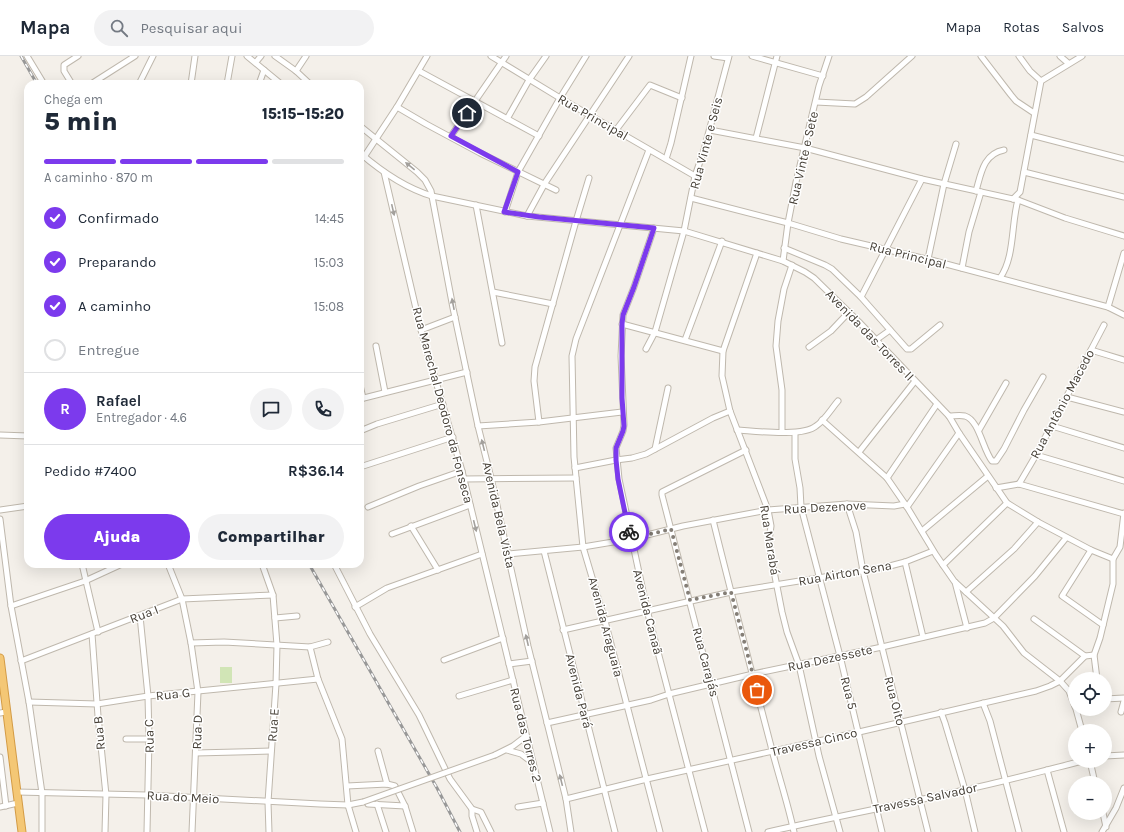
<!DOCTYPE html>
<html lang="pt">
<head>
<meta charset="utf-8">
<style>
	:root { --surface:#fff; --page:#f2f2f3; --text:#1f2937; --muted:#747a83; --line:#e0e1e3; --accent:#7c3aed }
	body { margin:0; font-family:Karla,sans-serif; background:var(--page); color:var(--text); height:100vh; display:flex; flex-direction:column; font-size:15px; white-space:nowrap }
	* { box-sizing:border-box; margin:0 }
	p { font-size:13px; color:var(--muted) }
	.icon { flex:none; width:22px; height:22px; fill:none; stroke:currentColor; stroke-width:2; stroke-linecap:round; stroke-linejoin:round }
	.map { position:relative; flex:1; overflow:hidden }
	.side { position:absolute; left:24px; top:24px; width:340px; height:488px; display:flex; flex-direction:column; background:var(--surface); border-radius:12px; box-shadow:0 4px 16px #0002 }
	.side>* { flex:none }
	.fabs { position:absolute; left:1068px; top:616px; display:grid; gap:8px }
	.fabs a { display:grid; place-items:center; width:44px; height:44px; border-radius:50%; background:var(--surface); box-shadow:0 4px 16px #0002; font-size:20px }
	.pin { position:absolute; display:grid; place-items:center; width:34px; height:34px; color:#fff; margin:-17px; border:2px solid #fff; border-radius:50%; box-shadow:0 1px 4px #0007 }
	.courier { position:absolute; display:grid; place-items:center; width:40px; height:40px; margin:-20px; border:3px solid #7c3aed; border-radius:50%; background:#fff; color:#222; box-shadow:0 1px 5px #0007 }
	.head em { font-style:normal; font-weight:800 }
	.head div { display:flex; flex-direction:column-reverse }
	.head { display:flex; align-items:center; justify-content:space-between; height:68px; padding:0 20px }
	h1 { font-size:26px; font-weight:800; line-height:30px }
	.bar { display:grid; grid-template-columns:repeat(4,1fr); gap:6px 4px; align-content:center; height:48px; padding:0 20px }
	.bar i { height:5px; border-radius:3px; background:var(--line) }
	.bar .on { background:var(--accent) }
	.bar p { grid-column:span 4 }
	.line { display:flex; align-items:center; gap:10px; padding:0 20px; border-top:1px solid var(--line) }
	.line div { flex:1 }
	.round { display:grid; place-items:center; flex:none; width:42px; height:42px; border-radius:21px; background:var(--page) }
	ol { padding:0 20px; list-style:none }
	li { display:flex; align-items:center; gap:12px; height:44px }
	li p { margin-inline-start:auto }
	li .icon { padding:4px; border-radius:50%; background:var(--accent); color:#fff; stroke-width:4 }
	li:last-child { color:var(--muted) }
	li i { width:22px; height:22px; border:2px solid var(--line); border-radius:50% }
	.button { display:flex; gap:8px; margin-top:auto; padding:8px 20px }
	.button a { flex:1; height:46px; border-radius:24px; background:var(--accent); color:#fff; font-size:16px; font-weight:800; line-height:46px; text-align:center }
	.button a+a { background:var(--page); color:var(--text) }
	header { display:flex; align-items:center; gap:24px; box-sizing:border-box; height:56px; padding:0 20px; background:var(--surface); border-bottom:1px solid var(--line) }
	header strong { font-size:19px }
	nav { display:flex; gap:22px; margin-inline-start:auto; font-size:14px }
	.search { width:280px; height:36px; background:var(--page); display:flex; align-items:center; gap:10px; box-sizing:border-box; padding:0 14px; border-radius:22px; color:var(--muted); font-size:15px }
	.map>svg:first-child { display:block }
	.green { fill:#d1e5b6 }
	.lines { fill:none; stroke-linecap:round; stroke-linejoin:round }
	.minor-casing { stroke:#bfb8ad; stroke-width:7 }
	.highway-casing { stroke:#d39b45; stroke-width:9 }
	.minor { stroke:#fff; stroke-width:5 }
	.highway { stroke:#f4c775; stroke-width:7 }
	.rail-casing { stroke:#989898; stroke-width:3 }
	.rail { stroke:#fff; stroke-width:1.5; stroke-dasharray:4.5; stroke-linecap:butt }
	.minor-bridge-casing { stroke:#bfb8ad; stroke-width:7; stroke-linecap:butt }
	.minor-bridge { stroke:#fff; stroke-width:5 }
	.oneway { fill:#a3a09c }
	.done { stroke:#847e76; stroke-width:4; stroke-dasharray:0 7.2 }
	.route { stroke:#7c3aed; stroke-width:5 }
	.labels { text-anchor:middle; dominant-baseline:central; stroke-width:3; stroke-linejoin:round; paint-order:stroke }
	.street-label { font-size:13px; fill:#474138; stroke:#fff }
</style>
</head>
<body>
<header>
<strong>Mapa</strong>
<div class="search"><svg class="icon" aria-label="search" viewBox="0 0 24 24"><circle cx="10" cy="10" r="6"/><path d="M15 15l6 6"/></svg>Pesquisar aqui</div>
<nav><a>Mapa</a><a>Rotas</a><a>Salvos</a></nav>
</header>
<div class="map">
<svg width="1124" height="776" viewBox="0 0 1124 776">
	<rect width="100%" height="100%" fill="#f4f0ea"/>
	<!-- green -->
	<rect class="green" x="220" y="611" width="12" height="16"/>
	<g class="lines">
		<defs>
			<g id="minor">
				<path d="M27 0 44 28"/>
				<path d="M247 0 281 28"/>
				<path d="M275 0 296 15 310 28"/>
				<path d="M491 0 560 42 695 120"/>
				<path d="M714 0 728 2"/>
				<path d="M752 0 823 20"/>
				<path d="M981 0 1011 39 1016 45 1034 57"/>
				<path d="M1019 0 1030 15 1041 25"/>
				<path d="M1060 0 1068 7"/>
				<path d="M256 6 261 0"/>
				<path d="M296 15 306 0"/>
				<path d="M419 15 539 80"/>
				<path d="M72 28 64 15V9L78 0"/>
				<path d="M91 28 135 0"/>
				<path d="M139 28 153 0"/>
				<path d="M191 28 195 0"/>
				<path d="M227 28 232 0"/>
				<path d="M259 28 264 14"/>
				<path d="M816 46 855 48 866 41 912 0"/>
				<path d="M397 51 426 68 480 97 556 134"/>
				<path d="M507 63 529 24 546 0"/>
				<path d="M360 70 417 116 425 124 431 135 453 252 478 370 491 422 528 590 566 743 571 776"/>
				<path d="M616 74 650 29 682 42"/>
				<path d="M710 74 805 92 922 123 1018 144 1065 162 1124 180"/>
				<path d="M1031 79 1124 103"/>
				<path d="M451 80 506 0"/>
				<path d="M756 82 777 0"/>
				<path d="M649 94 576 283 572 300 574 401 583 491 605 565 660 776"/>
				<path d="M360 97C382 116 405 132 432 140L527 160 684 175 783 205 805 216 814 222 859 266 949 360 959 377 1007 447 1038 466 1091 494"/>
				<path d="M364 101 397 51 427 0"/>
				<path d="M666 103 671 87 691 0"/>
				<path d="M384 116 421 274 462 415 550 776"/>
				<path d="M1024 116 1124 141"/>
				<path d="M976 135C981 118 983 98 1004 94"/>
				<path d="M691 142 788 167 841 183 931 204 1108 251 1124 259"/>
				<path d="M1013 143 1020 136 1041 25 1082 0"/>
				<path d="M476 149 502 287"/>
				<path d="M505 156 518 116 560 42 586 0"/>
				<path d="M527 160 545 127 629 0"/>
				<path d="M654 172 634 231 623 259 621 300 624 369 623 375 616 392 619 423 647 554 705 776"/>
				<path d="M784 192 825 209 832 213 861 241 907 293H911L940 269"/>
				<path d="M757 197 723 295 722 320 730 355 768 454 771 470 769 485 771 500 782 556 787 576 799 609 819 700 840 776"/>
				<path d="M928 203 944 128 956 88"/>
				<path d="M783 205 788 167 796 126 819 30 829 0"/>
				<path d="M962 212 969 176 981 136"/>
				<path d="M1000 222C1015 201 1011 168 1018 144"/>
				<path d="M493 236 553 248"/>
				<path d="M861 241 922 123"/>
				<path d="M1108 251 1124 197"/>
				<path d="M622 268 723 295"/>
				<path d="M421 274 455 261"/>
				<path d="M685 284 722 185"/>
				<path d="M876 284 890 274"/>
				<path d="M376 290 385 336"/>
				<path d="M809 291 831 275 849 256"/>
				<path d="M646 293 655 276 684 175 695 120 704 94 729 0"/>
				<path d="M1091 294 1124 304"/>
				<path d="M360 329 363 342"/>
				<path d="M1067 341 1124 356"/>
				<path d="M360 343 467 316"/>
				<path d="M949 360C954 360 960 359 965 360 979 364 983 394 992 405H996L1004 393 1024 354 1043 321"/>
				<path d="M822 364 887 422 907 451 936 499 954 525 1003 570 1024 597 1060 625 1069 635 1075 651"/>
				<path d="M539 366 534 325 535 311 576 165 589 122"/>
				<path d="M478 370 539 366 622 356"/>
				<path d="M1052 370 1124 392"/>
				<path d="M737 374C755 375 803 381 816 370 825 364 831 353 838 345"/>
				<path d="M979 374 1006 327"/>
				<path d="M360 375 377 368 443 348"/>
				<path d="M782 376V334L776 290 778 265 784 233 792 209"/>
				<path d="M795 377V403L800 432 801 451 840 600 882 776"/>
				<path d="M0 379 28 380"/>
				<path d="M655 393 668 332"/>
				<path d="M746 394 662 436V439L749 776"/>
				<path d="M859 396 915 325"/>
				<path d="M1036 399 1124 425"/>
				<path d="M360 411 453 381"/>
				<path d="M575 412 616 404 632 402 646 398 713 362 730 355"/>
				<path d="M887 422 937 348"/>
				<path d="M464 423 576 422"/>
				<path d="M1019 428 1036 399 1104 269"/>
				<path d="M996 432 1019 428 1124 458"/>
				<path d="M847 448 856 476 863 515 928 776"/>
				<path d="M368 451 419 430 462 415"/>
				<path d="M907 451 959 377"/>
				<path d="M0 454 28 450"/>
				<path d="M0 463 11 550 29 646 42 737V776"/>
				<path d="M713 464C732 541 752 617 772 694 779 721 788 748 794 776"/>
				<path d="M411 470 438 514"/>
				<path d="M922 475 988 420"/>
				<path d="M392 478 470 449"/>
				<path d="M544 495 615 776"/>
				<path d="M508 498 583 491 631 483 683 470 768 454 847 448 894 450 905 448"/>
				<path d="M905 506 923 581"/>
				<path d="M82 508 98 576"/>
				<path d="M168 508 182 543 191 587 198 636 192 776"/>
				<path d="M262 508 273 539 277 589 276 628 268 746 269 776"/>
				<path d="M334 508 370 578 419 659 450 723 472 753V760L477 776"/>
				<path d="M943 509 1007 447"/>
				<path d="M955 526 967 572"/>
				<path d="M966 536 1014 493 1038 466"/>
				<path d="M11 550 85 525 122 508"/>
				<path d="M355 551 387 532 482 498"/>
				<path d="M140 560 148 640 149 683 147 776"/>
				<path d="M275 562 297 560"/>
				<path d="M1034 563 1085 600"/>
				<path d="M1103 569 1062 540 1091 494 1113 503"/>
				<path d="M563 574 731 536 886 511 905 506 933 495"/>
				<path d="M92 578 98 660 106 739 105 776"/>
				<path d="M191 587 224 586 310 591 328 586"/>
				<path d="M310 591 318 623 342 683 348 749 356 776"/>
				<path d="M444 604 503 582"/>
				<path d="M21 605 182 543 273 539"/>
				<path d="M509 608 532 605"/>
				<path d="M1097 623 1094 599 1100 582 1113 528V503L1120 491 1124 457"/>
				<path d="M459 640 513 624"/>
				<path d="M1105 643 1124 642"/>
				<path d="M29 646 97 648 148 640 318 623"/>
				<path d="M983 647 990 665 1019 776"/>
				<path d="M1076 653 1082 675"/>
				<path d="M941 656 945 667 965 734 975 776"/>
				<path d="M1121 656 1124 645"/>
				<path d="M0 657 6 656"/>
				<path d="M547 667 651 644 669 638 753 618 882 591 985 567 994 562 1035 520 1066 482"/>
				<path d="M126 683H149"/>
				<path d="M507 694 521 698 533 707"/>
				<path d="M378 695 387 728"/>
				<path d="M196 697 271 695"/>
				<path d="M495 699 513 690 526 680"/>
				<path d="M1105 700 1124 699"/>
				<path d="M0 701 6 750"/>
				<path d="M1090 705 1095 727"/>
				<path d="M1047 714 1064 776"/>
				<path d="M347 730 387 728 395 730 405 750 413 776"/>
				<path d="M17 736 147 739 320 748 348 749 363 746"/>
				<path d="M566 743 647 723 859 676 1036 635 1050 630 1060 625 1085 600 1094 599"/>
				<path d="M368 748 405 750"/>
				<path d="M377 748 386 776"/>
				<path d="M0 751 18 747"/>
				<path d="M518 751 543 747"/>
				<path d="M472 753 481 756 491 776"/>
				<path d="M1103 757 1106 771"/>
				<path d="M768 776C833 761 899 749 964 734 1003 726 1043 715 1082 705"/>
				<path d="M1102 776 1116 752 1124 732"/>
			</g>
			<path id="highway" d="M0 602 22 776"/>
		</defs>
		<!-- minor casing -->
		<use href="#minor" class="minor-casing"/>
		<!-- highway casing -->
		<use href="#highway" class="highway-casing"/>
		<!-- minor -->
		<use href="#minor" class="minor"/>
		<!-- highway -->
		<use href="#highway" class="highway"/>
		<defs>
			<g id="rail">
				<path d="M21 0 37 28"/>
				<path d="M309 508 437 732 460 776"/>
			</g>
		</defs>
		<!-- rail casing -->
		<use href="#rail" class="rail-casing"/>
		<!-- rail -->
		<use href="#rail" class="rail"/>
		<defs>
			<path id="minor-bridge" d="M363 746 495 699"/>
		</defs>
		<!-- minor-bridge casing -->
		<use href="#minor-bridge" class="minor-bridge-casing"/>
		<!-- minor-bridge -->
		<use href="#minor-bridge" class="minor-bridge"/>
	</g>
	<!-- one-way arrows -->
	<defs><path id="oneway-solid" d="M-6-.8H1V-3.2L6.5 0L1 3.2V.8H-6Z"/></defs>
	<g class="oneway">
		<use href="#oneway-solid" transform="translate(410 110) rotate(-141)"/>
		<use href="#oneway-solid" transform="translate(393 154) rotate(77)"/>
		<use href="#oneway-solid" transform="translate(453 248) rotate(-101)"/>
		<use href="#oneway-solid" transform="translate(483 389) rotate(-104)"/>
		<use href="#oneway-solid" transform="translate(475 470) rotate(76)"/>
		<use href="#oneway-solid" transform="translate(527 584) rotate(-103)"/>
		<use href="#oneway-solid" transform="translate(561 724) rotate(-104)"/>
	</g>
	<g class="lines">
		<!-- done -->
		<path class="done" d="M629 476 630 483 671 473 690 544 731 536 757 634"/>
		<!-- route -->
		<path class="route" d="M467 57 451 80 518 116 504 156 539 161 654 172 634 231 623 259 622 268V342L624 370 623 375 616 392V404L618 423 629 476"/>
	</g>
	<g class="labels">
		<!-- street labels -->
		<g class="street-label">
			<text transform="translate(593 61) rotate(30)">Rua Principal</text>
			<text transform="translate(706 87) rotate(-75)">Rua Vinte e Seis</text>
			<text transform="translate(803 102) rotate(-77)">Rua Vinte e Sete</text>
			<text transform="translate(908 199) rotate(14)">Rua Principal</text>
			<text transform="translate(870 279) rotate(46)">Avenida das Torres II</text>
			<text transform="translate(1062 348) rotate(-62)">Rua Antônio Macedo</text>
			<text transform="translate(443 349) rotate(75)">Rua Marechal Deodoro da Fonseca</text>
			<text transform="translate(825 451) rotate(-3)">Rua Dezenove</text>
			<text transform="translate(499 459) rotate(77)">Avenida Bela Vista</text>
			<text transform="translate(770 484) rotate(81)">Rua Marabá</text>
			<text transform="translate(845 517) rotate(-10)">Rua Airton Sena</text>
			<text transform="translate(648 556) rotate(76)">Avenida Canaã</text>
			<text transform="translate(144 558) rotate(-21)">Rua I</text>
			<text transform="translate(606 571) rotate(75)">Avenida Araguaia</text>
			<text transform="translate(830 602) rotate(-12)">Rua Dezessete</text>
			<text transform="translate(706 606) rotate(75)">Rua Carajás</text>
			<text transform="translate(579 635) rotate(76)">Avenida Pará</text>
			<text transform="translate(849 637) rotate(76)">Rua 5</text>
			<text transform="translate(173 638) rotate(-6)">Rua G</text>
			<text transform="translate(895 645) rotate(75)">Rua Oito</text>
			<text transform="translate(273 669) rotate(-86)">Rua E</text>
			<text transform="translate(197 676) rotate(-88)">Rua D</text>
			<text transform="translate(99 677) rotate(-95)">Rua B</text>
			<text transform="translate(526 679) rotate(76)">Rua das Torres 2</text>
			<text transform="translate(149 680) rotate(-91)">Rua C</text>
			<text transform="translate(814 686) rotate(-13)">Travessa Cinco</text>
			<text transform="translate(183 741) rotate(3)">Rua do Meio</text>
			<text transform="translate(925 742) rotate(-12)">Travessa Salvador</text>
		</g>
	</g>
</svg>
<div class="fabs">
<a><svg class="icon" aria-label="locate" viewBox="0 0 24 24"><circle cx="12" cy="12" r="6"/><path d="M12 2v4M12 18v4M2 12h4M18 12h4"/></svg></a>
<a>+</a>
<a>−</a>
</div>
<div class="pin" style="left:757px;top:634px;background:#ea580c"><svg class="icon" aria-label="bag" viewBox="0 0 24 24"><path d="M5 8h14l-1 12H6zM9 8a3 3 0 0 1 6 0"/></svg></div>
<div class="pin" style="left:467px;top:57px;background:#1f2937"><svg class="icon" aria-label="home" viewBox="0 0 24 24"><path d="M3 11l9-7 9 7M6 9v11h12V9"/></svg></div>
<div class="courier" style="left:629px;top:476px"><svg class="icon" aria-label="bike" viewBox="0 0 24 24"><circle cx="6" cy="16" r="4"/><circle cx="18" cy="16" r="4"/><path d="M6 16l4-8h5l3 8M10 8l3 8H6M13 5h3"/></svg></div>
<section class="side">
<div class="head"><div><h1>5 min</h1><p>Chega em</p></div><em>15:15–15:20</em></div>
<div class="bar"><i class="on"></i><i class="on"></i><i class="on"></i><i></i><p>A caminho · 870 m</p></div>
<ol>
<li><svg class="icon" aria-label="check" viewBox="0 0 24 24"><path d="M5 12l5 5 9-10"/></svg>Confirmado<p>14:45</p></li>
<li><svg class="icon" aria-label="check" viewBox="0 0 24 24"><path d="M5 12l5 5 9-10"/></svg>Preparando<p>15:03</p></li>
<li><svg class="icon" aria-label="check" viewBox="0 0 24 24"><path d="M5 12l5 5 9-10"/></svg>A caminho<p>15:08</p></li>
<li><i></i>Entregue</li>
</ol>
<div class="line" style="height:72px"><b class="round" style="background:var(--accent);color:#fff">R</b><div><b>Rafael</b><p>Entregador · 4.6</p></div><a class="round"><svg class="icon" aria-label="chat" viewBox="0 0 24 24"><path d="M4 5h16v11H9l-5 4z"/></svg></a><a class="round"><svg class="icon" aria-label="phone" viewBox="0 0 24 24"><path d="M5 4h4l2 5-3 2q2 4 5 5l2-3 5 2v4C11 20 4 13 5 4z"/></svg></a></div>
<div class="line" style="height:52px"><div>Pedido #7400</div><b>R$36.14</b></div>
<div class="button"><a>Ajuda</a><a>Compartilhar</a></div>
</section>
</div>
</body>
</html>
